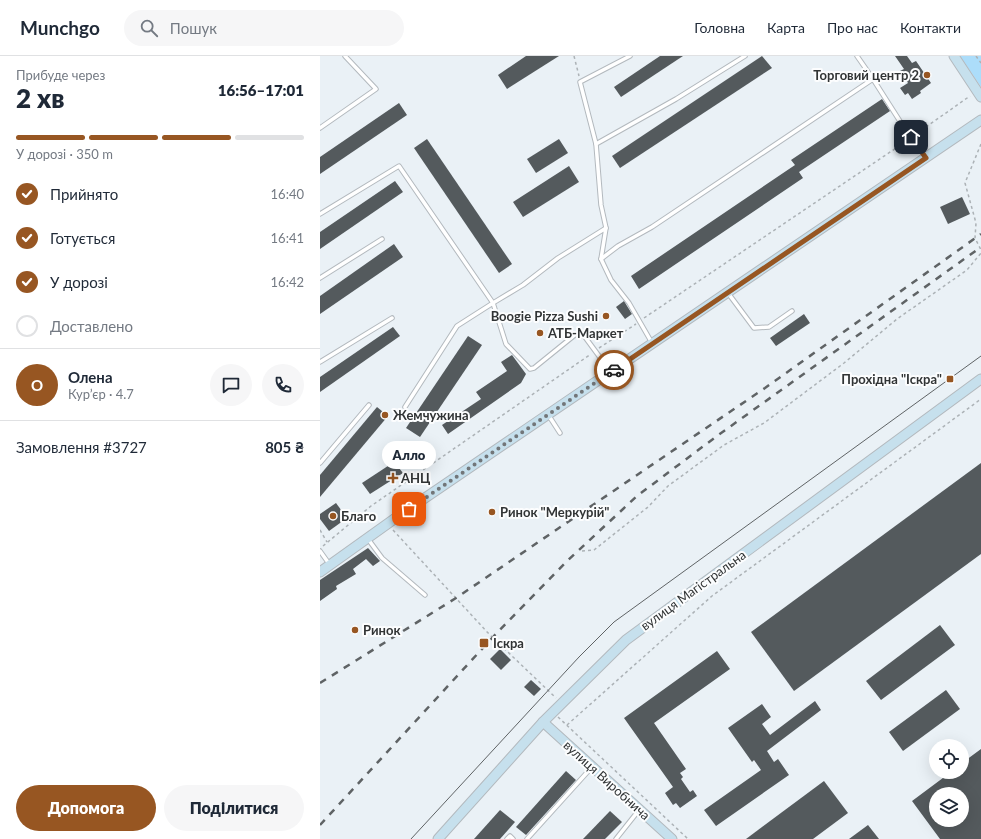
<!DOCTYPE html>
<html lang="uk">
<head>
<meta charset="utf-8">
<style>
	:root { --surface:#fff; --page:#f6f6f7; --text:#1f2937; --muted:#747a83; --line:#e0e1e3; --accent:#975622 }
	body { margin:0; font-family:Lato,sans-serif; background:var(--page); color:var(--text); height:100vh; display:flex; flex-direction:column; font-size:15px; white-space:nowrap }
	* { box-sizing:border-box; margin:0 }
	p { font-size:13px; color:var(--muted) }
	.icon { flex:none; width:22px; height:22px; fill:none; stroke:currentColor; stroke-width:2; stroke-linecap:round; stroke-linejoin:round }
	.map { position:relative; flex:1; overflow:hidden }
	.panel { display:flex; flex-direction:column; background:var(--surface); width:320px }
	.panel>* { flex:none }
	.buttons { position:absolute; left:609px; top:683px; display:grid; gap:8px }
	.buttons a { display:grid; place-items:center; width:40px; height:40px; border-radius:50%; background:var(--surface); box-shadow:0 4px 16px #0002; font-size:20px }
	.pin { position:absolute; display:grid; place-items:center; width:34px; height:34px; color:#fff; margin:-17px; border-radius:8px; box-shadow:0 2px 6px #0006 }
	.courier { position:absolute; display:grid; place-items:center; width:40px; height:40px; margin:-20px; border:3px solid #975622; border-radius:50%; background:#fff; color:#222; box-shadow:0 1px 5px #0007 }
	.bubble { position:absolute; height:28px; border-radius:14px; background:var(--surface); box-shadow:0 4px 16px #0002; font-size:13px; font-weight:800; line-height:28px; text-align:center }
	.summary em { font-style:normal; font-weight:800 }
	.summary div { display:flex; flex-direction:column-reverse }
	.summary { display:flex; align-items:center; justify-content:space-between; height:68px; padding:0 16px }
	h1 { font-size:26px; font-weight:800; line-height:30px }
	.bar { display:grid; grid-template-columns:repeat(4,1fr); gap:6px 4px; align-content:center; height:48px; padding:0 16px }
	.bar i { height:5px; border-radius:3px; background:var(--line) }
	.bar .selected { background:var(--accent) }
	.bar p { grid-column:span 4 }
	.line { display:flex; align-items:center; gap:10px; padding:0 16px; border-top:1px solid var(--line) }
	.line div { flex:1 }
	.round { display:grid; place-items:center; flex:none; width:42px; height:42px; border-radius:21px; background:var(--page) }
	ol { padding:0 16px; list-style:none }
	li { display:flex; align-items:center; gap:12px; height:44px }
	li p { margin-inline-start:auto }
	li .icon { padding:4px; border-radius:50%; background:var(--accent); color:#fff; stroke-width:4 }
	li:last-child { color:var(--muted) }
	li i { width:22px; height:22px; border:2px solid var(--line); border-radius:50% }
	.button { display:flex; gap:8px; margin-top:auto; padding:8px 16px }
	.button a { flex:1; height:46px; border-radius:24px; background:var(--accent); color:#fff; font-size:16px; font-weight:800; line-height:46px; text-align:center }
	.button a+a { background:var(--page); color:var(--text) }
	header { display:flex; align-items:center; gap:24px; box-sizing:border-box; height:56px; padding:0 20px; background:var(--surface); border-bottom:1px solid var(--line) }
	header strong { font-size:19px }
	nav { display:flex; gap:22px; margin-inline-start:auto; font-size:14px }
	.search { width:280px; height:36px; background:var(--page); display:flex; align-items:center; gap:10px; box-sizing:border-box; padding:0 14px; border-radius:22px; color:var(--muted); font-size:15px }
	main { display:flex; flex:1; min-height:0 }
	.map>svg:first-child { display:block }
	.green { fill:#acddfa }
	.building { fill:#545a5d; fill-rule:evenodd }
	.lines { fill:none; stroke-linecap:round; stroke-linejoin:round }
	.lane-casing { stroke:#b3b9be; stroke-width:5.5 }
	.secondary-casing { stroke:#b3b9be; stroke-width:11 }
	.path { stroke:#acb2b6; stroke-width:1.5; stroke-dasharray:3 3; stroke-linecap:butt }
	.lane { stroke:#fff; stroke-width:3.5 }
	.secondary { stroke:#c6e0ed; stroke-width:9 }
	.tram { stroke:#5f6365; stroke-width:1 }
	.rail { stroke:#5f6365; stroke-width:2.5; stroke-dasharray:7 7; stroke-linecap:butt }
	.done { stroke:#727679; stroke-width:4; stroke-dasharray:0 7.2 }
	.route { stroke:#975622; stroke-width:5 }
	.poi-dot { fill:#975622; stroke:#fcfdfe; stroke-width:1.5 }
	.labels { text-anchor:middle; dominant-baseline:central; stroke-width:4; stroke-linejoin:round; paint-order:stroke }
	.poi-label { font-size:13px; font-weight:bold; fill:#313435; stroke:#fcfdfe; text-anchor:start }
	.street-label { font-size:13px; fill:#313435; stroke:#fcfdfe }
</style>
</head>
<body>
<header>
<strong>Munchgo</strong>
<div class="search"><svg class="icon" aria-label="search" viewBox="0 0 24 24"><circle cx="10" cy="10" r="6"/><path d="M15 15l6 6"/></svg>Пошук</div>
<nav><a>Головна</a><a>Карта</a><a>Про нас</a><a>Контакти</a></nav>
</header>
<main>
<section class="panel">
<div class="summary"><div><h1>2 хв</h1><p>Прибуде через</p></div><em>16:56–17:01</em></div>
<div class="bar"><i class="selected"></i><i class="selected"></i><i class="selected"></i><i></i><p>У дорозі · 350 m</p></div>
<ol>
<li><svg class="icon" aria-label="check" viewBox="0 0 24 24"><path d="M5 12l5 5 9-10"/></svg>Прийнято<p>16:40</p></li>
<li><svg class="icon" aria-label="check" viewBox="0 0 24 24"><path d="M5 12l5 5 9-10"/></svg>Готується<p>16:41</p></li>
<li><svg class="icon" aria-label="check" viewBox="0 0 24 24"><path d="M5 12l5 5 9-10"/></svg>У дорозі<p>16:42</p></li>
<li><i></i>Доставлено</li>
</ol>
<div class="line" style="height:72px"><b class="round" style="background:var(--accent);color:#fff">О</b><div><b>Олена</b><p>Кур’єр · 4.7</p></div><a class="round"><svg class="icon" aria-label="chat" viewBox="0 0 24 24"><path d="M4 5h16v11H9l-5 4z"/></svg></a><a class="round"><svg class="icon" aria-label="phone" viewBox="0 0 24 24"><path d="M5 4h4l2 5-3 2q2 4 5 5l2-3 5 2v4C11 20 4 13 5 4z"/></svg></a></div>
<div class="line" style="height:52px"><div>Замовлення #3727</div><b>805 ₴</b></div>
<div class="button"><a>Допомога</a><a>Поділитися</a></div>
</section>
<div class="map">
<svg width="661" height="783" viewBox="0 0 661 783">
	<rect width="100%" height="100%" fill="#eaf1f6"/>
	<!-- green -->
	<path class="green" d="M640 0H661V31Z"/>
	<!-- building -->
	<g class="building">
		<path d="M206 0H239L187 33 178 19Z"/>
		<path d="M340 0H363L301 41 294 31Z"/>
		<path d="M442 0 452 12 300 112 292 100Z"/>
		<path d="M575 0H587L592 7 596 5 611 27 600 35 601 37 592 43 588 37 585 39 580 32 588 27 580 15 584 13Z"/>
		<path d="M562 43 570 55 479 116 483 122 319 233 311 220 475 109 471 104Z"/>
		<path d="M79 47 87 59 0 118V101Z"/>
		<path d="M107 83 192 208 179 217 94 92Z"/>
		<path d="M239 83 248 97 216 117 207 103Z"/>
		<path d="M249 110 259 126 203 161 193 146Z"/>
		<path d="M75 125 83 136 0 193V176Z"/>
		<path d="M642 141 650 158 628 168 620 151Z"/>
		<path d="M74 188 83 201 0 258V240Z"/>
		<path d="M304 245 312 258 305 263 296 251Z"/>
		<path d="M484 258 490 267 456 290 450 282Z"/>
		<path d="M73 271 80 280 0 336V321Z"/>
		<path d="M148 280 162 289 100 381 86 372Z"/>
		<path d="M192 299 206 318 201 327 128 378 122 369 161 343 156 336 187 315 181 306Z"/>
		<path d="M57 351 68 360 0 441V419Z"/>
		<path d="M74 406 83 417 50 438 42 427Z"/>
		<path d="M661 407V498L474 635 431 576Z"/>
		<path d="M16 447 27 462 9 475 0 463V458Z"/>
		<path d="M48 492 60 505 53 510 46 503 33 513 36 518 16 530 17 533 0 545V524Z"/>
		<path d="M620 569 635 589 561 644 546 625Z"/>
		<path d="M180 593 191 604 181 614 170 603Z"/>
		<path d="M397 595 410 613 334 667 366 713 360 717 363 721 361 723 370 736 373 734 377 740 360 752 356 747 353 749 345 737 353 731 304 662Z"/>
		<path d="M211 624 221 633 214 640 204 631Z"/>
		<path d="M626 634 640 653 583 695 569 676Z"/>
		<path d="M495 645 501 654 447 695 454 706 458 703 469 719 396 770 384 754 441 714 434 704 432 706 408 672 442 648 451 661 442 668 450 679Z"/>
		<path d="M661 693V783H620L592 745 631 716H642V707ZM616 738H642V764H616Z"/>
		<path d="M246 715 256 724 206 779 196 771Z"/>
		<path d="M504 725 528 757 493 783H426Z"/>
		<path d="M180 754 195 766 180 783H154Z"/>
		<path d="M290 755 302 766 285 783H263Z"/>
		<path d="M548 769 559 783H529Z"/>
	</g>
	<g class="lines">
		<defs>
			<g id="lane">
				<path d="M537 0 553 23"/>
				<path d="M0 72 56 33 25 0"/>
				<path d="M276 88 260 26 310 0"/>
				<path d="M0 158 79 110 173 247 203 229 238 202 286 172 281 203 291 224 309 247 332 287"/>
				<path d="M286 172 281 149 276 88 356 43 425 0"/>
				<path d="M281 203 298 190 332 171 553 23 583 70 606 101"/>
				<path d="M0 222 62 183"/>
				<path d="M408 237 434 272 449 271 472 255"/>
				<path d="M0 306 72 262"/>
				<path d="M85 351 137 270 173 247 186 288 210 313 214 312 256 278 265 281 290 315"/>
				<path d="M229 360 240 377"/>
				<path d="M0 407 49 349"/>
				<path d="M48 483 62 502 105 539"/>
				<path d="M0 495 10 509"/>
				<path d="M187 783 190 780 193 783"/>
				<path d="M207 783 272 711"/>
				<path d="M296 783 319 754"/>
			</g>
			<g id="secondary">
				<path d="M634 0 661 41"/>
				<path d="M0 516 77 461 661 64"/>
				<path d="M223 666 352 783"/>
				<path d="M118 783 223 666 306 584 661 323"/>
			</g>
		</defs>
		<!-- lane casing -->
		<use href="#lane" class="lane-casing"/>
		<!-- secondary casing -->
		<use href="#secondary" class="secondary-casing"/>
		<!-- path -->
		<g class="path">
			<path d="M254 0 259 20"/>
			<path d="M656 0 661 7"/>
			<path d="M596 78 650 40"/>
			<path d="M661 88 645 127 656 167 655 182 661 194"/>
			<path d="M324 262 588 84"/>
			<path d="M279 292 316 268"/>
			<path d="M0 474 7 486"/>
			<path d="M73 474 169 578 236 642"/>
			<path d="M3 490 51 450 271 298"/>
			<path d="M262 495 274 494 328 451 348 430 404 389 444 367 524 307 577 263 647 214 661 197"/>
			<path d="M238 661 368 783"/>
			<path d="M247 669 392 540 661 343"/>
		</g>
		<!-- lane -->
		<use href="#lane" class="lane"/>
		<!-- secondary -->
		<use href="#secondary" class="secondary"/>
		<!-- tram -->
		<path class="tram" d="M91 783 259 601 294 566 661 300"/>
		<!-- rail -->
		<g class="rail">
			<path d="M0 627 136 542 445 332 661 178"/>
			<path d="M0 769 173 581 246 506 317 440 397 380 661 191"/>
		</g>
	</g>
	<g class="lines">
		<!-- done -->
		<path class="done" d="M89 453 294 314"/>
		<!-- route -->
		<path class="route" d="M294 314 606 102 591 81"/>
	</g>
	<!-- markers -->
	<g class="poi-dot">
		<circle cx="607" cy="19" r="4"/>
		<circle cx="286" cy="260" r="4"/>
		<circle cx="220" cy="277" r="4"/>
		<rect x="626" y="319" width="8" height="8" rx="2"/>
		<circle cx="65" cy="359" r="4"/>
		<path d="M71 416h4v4h4v4h-4v4h-4v-4h-4v-4h4z"/>
		<circle cx="172" cy="456" r="4"/>
		<circle cx="13" cy="460" r="4"/>
		<circle cx="35" cy="574" r="4"/>
		<rect x="159" y="582" width="10" height="10" rx="2"/>
	</g>
	<g class="labels">
		<!-- poi labels -->
		<g class="poi-label">
			<text x="599" y="19" text-anchor="end">Торговий центр 2</text>
			<text x="278" y="260" text-anchor="end">Boogie Pizza Sushi</text>
			<text x="228" y="277">АТБ-Маркет</text>
			<text x="622" y="323" text-anchor="end">Прохідна "Іскра"</text>
			<text x="73" y="359">Жемчужина</text>
			<text x="81" y="422">АНЦ</text>
			<text x="180" y="456">Ринок "Меркурій"</text>
			<text x="21" y="460">Благо</text>
			<text x="43" y="574">Ринок</text>
			<text x="173" y="587">Іскра</text>
		</g>
		<!-- street labels -->
		<g class="street-label">
			<text transform="translate(373 534) rotate(-36)">вулиця Магістральна</text>
			<text transform="translate(287 724) rotate(42)">вулиця Виробнича</text>
		</g>
	</g>
</svg>
<div class="buttons">
<a><svg class="icon" aria-label="locate" viewBox="0 0 24 24"><circle cx="12" cy="12" r="6"/><path d="M12 2v4M12 18v4M2 12h4M18 12h4"/></svg></a>
<a><svg class="icon" aria-label="layers" viewBox="0 0 24 24"><path d="M12 4l9 5-9 5-9-5zM3 14l9 5 9-5"/></svg></a>
</div>
<div class="pin" style="left:89px;top:453px;background:#ea580c"><svg class="icon" aria-label="bag" viewBox="0 0 24 24"><path d="M5 8h14l-1 12H6zM9 8a3 3 0 0 1 6 0"/></svg></div>
<div class="pin" style="left:591px;top:81px;background:#1f2937"><svg class="icon" aria-label="home" viewBox="0 0 24 24"><path d="M3 11l9-7 9 7M6 9v11h12V9"/></svg></div>
<div class="courier" style="left:294px;top:314px"><svg class="icon" aria-label="car" viewBox="0 0 24 24"><path d="M5 17H2v-5l4-1 3-4h7l3 4 3 1v5h-3M9 17h6M6 11h13"/><circle cx="7" cy="17" r="2"/><circle cx="17" cy="17" r="2"/></svg></div>
<div class="bubble" style="left:62px;top:385px;width:54px">Алло</div>
</div>
</main>
</body>
</html>
